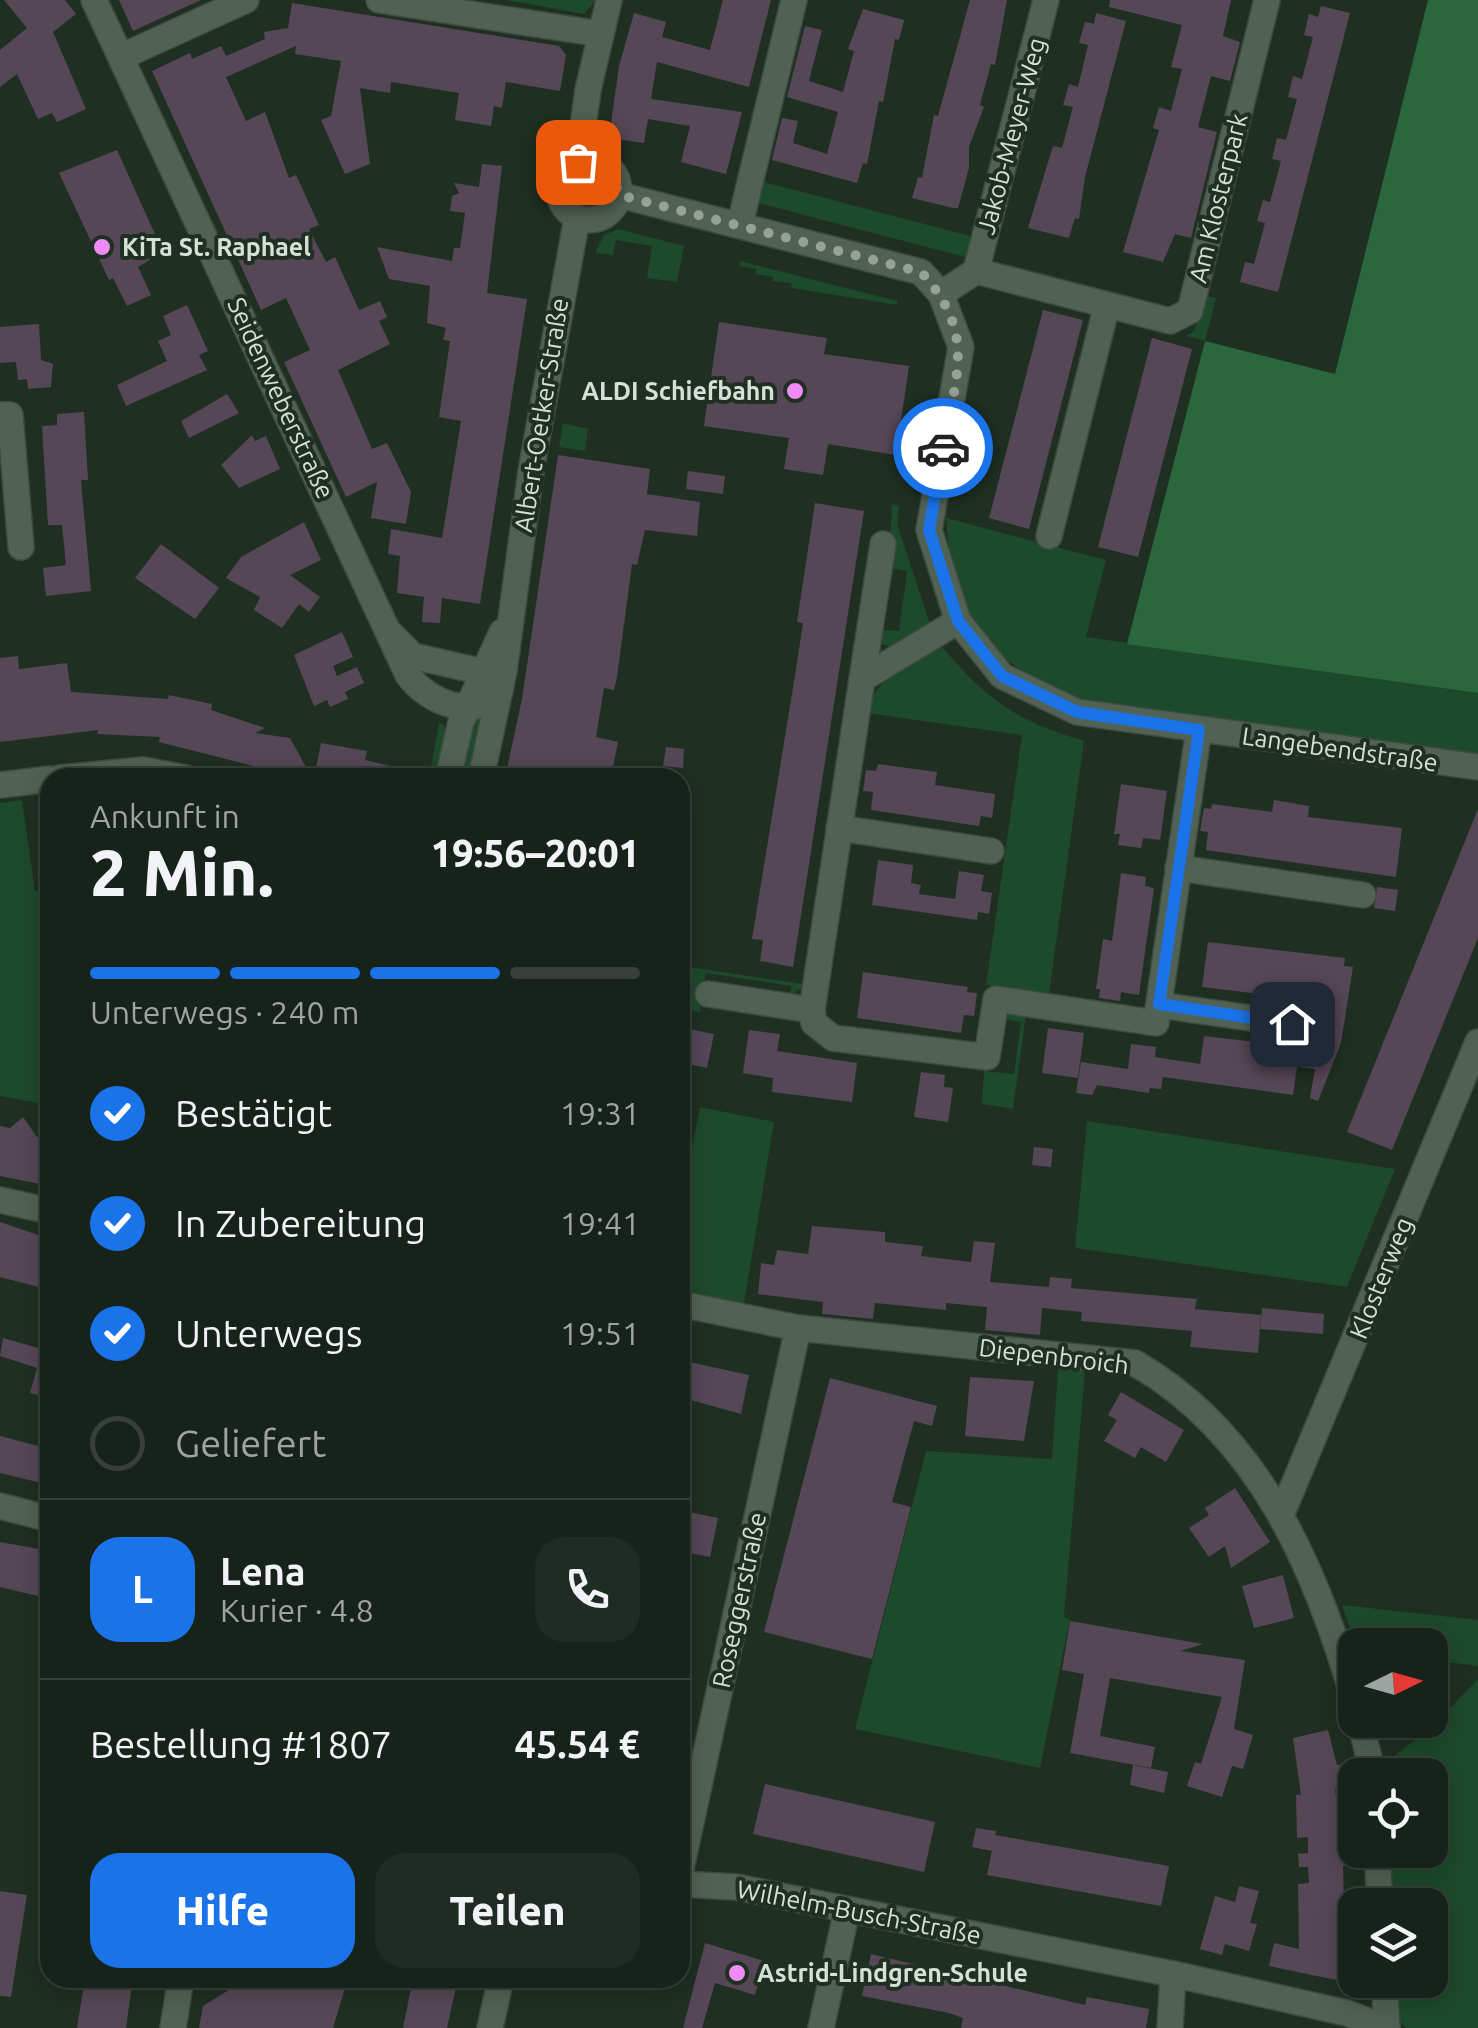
<!DOCTYPE html>
<html lang="de">
<head>
<meta charset="utf-8">
<style>
	:root { --surface:#17231a; --page:#202b23; --text:#f1f3f6; --muted:#9ea4a2; --line:#364039; --accent:#1a73e8 }
	body { margin:0; font-family:Ubuntu,sans-serif; background:var(--page); color:var(--text); height:100vh; display:flex; flex-direction:column; font-size:38px; white-space:nowrap }
	* { box-sizing:border-box; margin:0 }
	p { font-size:32px; color:var(--muted) }
	.icon { flex:none; width:55px; height:55px; fill:none; stroke:currentColor; stroke-width:2; stroke-linecap:round; stroke-linejoin:round }
	.map { position:relative; flex:1; overflow:hidden }
	.sheet { position:absolute; left:40px; top:768px; width:650px; height:1220px; display:flex; flex-direction:column; background:var(--surface); border-radius:30px; box-shadow:0 5px 25px #0003,0 0 0 2px var(--line) }
	.sheet>* { flex:none }
	.needle { width:65px; rotate:85deg }
	.controls { position:absolute; left:1338px; top:1628px; display:grid; gap:20px }
	.controls a { display:grid; place-items:center; width:110px; height:110px; border-radius:20px; background:var(--surface); box-shadow:0 5px 25px #0003,0 0 0 2px var(--line); font-size:50px }
	.pin { position:absolute; display:grid; place-items:center; width:85px; height:85px; color:#fff; margin:-42px; border-radius:20px; box-shadow:0 5px 15px #0006 }
	.courier { position:absolute; display:grid; place-items:center; width:100px; height:100px; margin:-50px; border:8px solid #1a73e8; border-radius:50%; background:#fff; color:#222; box-shadow:0 2px 12px #0007 }
	.head em { font-style:normal; font-weight:800 }
	.head div { display:flex; flex-direction:column-reverse }
	.head { display:flex; align-items:center; justify-content:space-between; height:170px; padding:0 50px }
	h1 { font-size:65px; font-weight:800; line-height:75px }
	.bar { display:grid; grid-template-columns:repeat(4,1fr); gap:15px 10px; align-content:center; height:120px; padding:0 50px }
	.bar i { height:12px; border-radius:8px; background:var(--line) }
	.bar .active { background:var(--accent) }
	.bar p { grid-column:span 4 }
	.line { display:flex; align-items:center; gap:25px; padding:0 50px; border-top:2px solid var(--line) }
	.line div { flex:1 }
	.round { display:grid; place-items:center; flex:none; width:105px; height:105px; border-radius:30px; background:var(--page) }
	ol { padding:0 50px; list-style:none }
	li { display:flex; align-items:center; gap:30px; height:110px }
	li p { margin-inline-start:auto }
	li .icon { padding:10px; border-radius:50%; background:var(--accent); color:#fff; stroke-width:4 }
	li:last-child { color:var(--muted) }
	li i { width:55px; height:55px; border:5px solid var(--line); border-radius:50% }
	.primary-button { display:flex; gap:20px; margin-top:auto; padding:20px 50px }
	.primary-button a { flex:1; height:115px; border-radius:30px; background:var(--accent); color:#fff; font-size:40px; font-weight:800; line-height:115px; text-align:center }
	.primary-button a+a { background:var(--page); color:var(--text) }
	.map>svg:first-child { display:block }
	.green { fill:#1d4a2a }
	.forest { fill:#2b673c }
	.building { fill:#564756 }
	.lines { fill:none; stroke-linecap:round; stroke-linejoin:round }
	.street-casing { stroke:#3e4b40; stroke-width:28 }
	.secondary-casing { stroke:#3e4b40; stroke-width:28 }
	.street { stroke:#516254; stroke-width:25 }
	.secondary { stroke:#516254; stroke-width:25 }
	.done { stroke:#96a298; stroke-width:10; stroke-dasharray:0 18 }
	.route { stroke:#1a73e8; stroke-width:12 }
	.poi-dot { fill:#f08bf5; stroke:#1f2f22; stroke-width:4 }
	.labels { text-anchor:middle; dominant-baseline:central; stroke-width:8; stroke-linejoin:round; paint-order:stroke }
	.street-label { font-size:25px; fill:#d6e0d8; stroke:#1f2f22 }
	.poi-label { font-size:25px; font-weight:bold; fill:#d6e0d8; stroke:#1f2f22; text-anchor:start }
</style>
</head>
<body>
<div class="map">
<svg width="1478" height="2028" viewBox="0 0 1478 2028">
	<rect width="100%" height="100%" fill="#1f2f22"/>
	<!-- green -->
	<g class="green">
		<path d="M506 0H596L584 14Z"/>
		<circle cx="591" cy="191" r="21"/>
		<path d="M760 181 974 237 965 257 754 202Z"/>
		<path d="M618 229 684 246 677 282 647 278 652 246 616 240 613 255 595 253 604 235Z"/>
		<path d="M740 261 897 301V305L792 288 791 283 773 281V277L756 274V269L739 266Z"/>
		<path d="M1204 295 1216 298 1205 341 1186 336 1194 331Z"/>
		<path d="M563 423 588 429 585 451 559 447Z"/>
		<path d="M892 504 899 506 897 524 930 624 894 647 881 644V630L899 631 907 571 889 568Z"/>
		<path d="M946 518 1106 560 1086 637 1478 693V754L1466 756 1098 703C998 678 953 620 946 518Z"/>
		<path d="M941 645C985 699 1017 721 1084 741L1049 994 986 985 1022 735 867 713C874 676 912 663 941 645Z"/>
		<path d="M472 715 481 717 468 777 455 778Z"/>
		<path d="M439 722 444 725 447 744 441 777 429 778Z"/>
		<path d="M22 800 35 891 50 890V1105L0 1096V803Z"/>
		<path d="M689 967 803 984 802 988 790 995 791 986 706 973 700 1012 682 1009Z"/>
		<path d="M1011 1012 1026 1015 1013 1109 982 1104 984 1071 1014 1074 1021 1022 1003 1019Z"/>
		<path d="M700 1107 774 1122 744 1304 680 1290V1208Z"/>
		<path d="M1087 1121 1395 1169 1347 1287 1075 1248Z"/>
		<path d="M1058 1369 1085 1371 1064 1617 1070 1619 1040 1768 855 1729 926 1451 1052 1459Z"/>
		<path d="M1342 1605 1478 1620V1666L1430 1660V1645H1356Z"/>
		<path d="M1478 1679V2028H1407L1400 2021 1396 1980H1430V1905H1391L1388 1850H1430V1775H1383L1382 1765 1430 1729Z"/>
	</g>
	<!-- forest -->
	<path class="forest" d="M1428 0H1478V693L1127 644 1205 341 1335 374Z"/>
	<!-- building -->
	<g class="building">
		<path d="M4 0H65L76 14 53 32 86 109 57 122 52 113 38 119 17 74 0 87V50L27 28Z"/>
		<path d="M119 0H201L133 31Z"/>
		<path d="M723 0H771L749 87 657 62 651 99 742 112 726 174 681 162 690 126 648 119 644 143 609 138 619 66 634 13 666 22 662 37 710 50Z"/>
		<path d="M970 0H1007L995 65 991 64 980 105 984 107 969 147V168L958 208H953L912 198 918 177 922 178 934 115 938 116Z"/>
		<path d="M1110 0H1231L1223 36 1240 42 1230 81 1211 76 1198 127 1217 132 1191 238 1175 234 1163 262 1123 252 1159 130 1153 128 1159 107 1171 111 1182 69 1171 67 1182 25 1109 7Z"/>
		<path d="M292 3 559 46 566 55 560 91 506 82 502 108 494 106 491 126 455 120 459 93 391 82 390 93 360 88 370 164 345 174 321 120 331 116 341 61 295 54 296 46 226 77 246 121 265 112 289 178 296 175 319 225 309 229 326 262 335 257 359 310 380 301 387 317 379 321 390 344 338 370 372 449 387 443 411 492 406 524 371 518 377 482 346 497 284 362 310 350 286 298 261 310 152 71 190 53 192 59 221 46 226 56 265 39 264 32 288 28Z"/>
		<path d="M1321 6 1350 13 1278 292 1240 282 1245 262 1254 264 1265 223 1257 221 1263 200 1270 202 1281 161 1272 159 1277 138 1286 140 1297 99 1288 97 1293 76 1302 79 1313 37 1304 35 1309 14 1318 17Z"/>
		<path d="M863 9 904 20 899 40 895 39 883 102 879 101 867 164 863 163 857 183 772 160 782 118 798 121 793 143 827 154 838 112 787 97 805 26 822 30 809 81 843 92 854 51 848 49Z"/>
		<path d="M1096 13 1126 21 1085 177 1079 219 1075 218 1069 238 1028 228 1053 146 1062 148 1073 107 1063 105 1069 84 1078 87 1088 45 1079 43 1085 22 1094 24Z"/>
		<path d="M117 150 163 252 138 267 151 295 127 306 113 278 109 280 59 173Z"/>
		<path d="M482 164 502 166 487 293 527 299 480 604 442 598 440 623 422 622 424 597 397 593 400 556 388 554 391 529 442 538 461 421 439 417 450 341 443 340 446 328 427 323 430 286 389 279 377 247 452 261 454 248H460L465 213 450 211 452 196 459 193 454 183 479 187Z"/>
		<path d="M187 305 208 351 199 355 207 370 126 406 117 385 167 361 158 341 171 335 163 316Z"/>
		<path d="M1043 310 1083 320 1029 529 989 518Z"/>
		<path d="M719 322 827 338 824 354 909 366 896 455 828 444 823 475 784 469 789 438 704 426Z"/>
		<path d="M39 324 41 360 53 364 51 387 28 389 27 379 18 380 16 362 0 363V327Z"/>
		<path d="M1152 338 1192 349 1138 557 1098 547Z"/>
		<path d="M227 394 239 413 189 438 181 421Z"/>
		<path d="M84 412 88 480H81L91 591 46 596 43 568 66 565 62 525H48L42 426 57 425V414Z"/>
		<path d="M252 435 255 441 266 436 280 469 239 488 221 465Z"/>
		<path d="M558 455 650 469 647 494 700 502 697 536 645 530 637 565 632 564 617 677 614 690 604 688 596 737 618 742 611 778H505L522 699Z"/>
		<path d="M688 471 725 476 723 494 686 489Z"/>
		<path d="M815 503 864 511 793 967 760 961 763 940 752 939 796 669 803 623 797 622Z"/>
		<path d="M304 522 321 560 290 575 320 597 309 612 299 604 282 628 254 610 260 597 226 578 241 557Z"/>
		<path d="M161 544 219 588 195 619 135 578Z"/>
		<path d="M342 632 353 657 333 666 337 676 357 667 364 683 345 692 348 699 330 707 327 700 314 706 294 655Z"/>
		<path d="M18 656 19 669 67 663 71 692 168 699 169 695 212 704 211 710 265 728 255 733 290 738 312 778H279L281 773 159 742 160 737 97 734 98 730 0 742V658Z"/>
		<path d="M321 743 367 751 365 760 408 770 407 778H314Z"/>
		<path d="M666 747 684 749 683 768 663 766Z"/>
		<path d="M878 764 937 772 935 785 995 794 992 818 981 816 979 826 871 810 873 792 863 791 866 770 876 771Z"/>
		<path d="M1121 784 1167 791 1160 840 1143 838 1141 848 1118 845 1120 834H1114Z"/>
		<path d="M1274 800 1309 806 1308 817 1402 828 1396 877 1206 850 1208 832 1200 831 1204 808 1211 809 1212 804 1272 812Z"/>
		<path d="M1478 809V938L1392 1150 1347 1132Z"/>
		<path d="M878 860 913 865 911 883 921 885 919 894 955 899 959 871 984 875 981 891 992 893 989 914 978 912 977 920 872 905Z"/>
		<path d="M1121 873 1146 877 1145 886 1154 888 1139 995 1121 992 1120 1001 1099 998 1100 989H1096L1103 939 1112 941Z"/>
		<path d="M1377 887 1398 890 1395 911 1374 908Z"/>
		<path d="M1208 942 1345 958 1344 966 1353 967 1341 1043 1318 1101 1310 1098 1315 1069 1297 1067 1293 1095 1163 1077 1161 1089 1150 1088 1149 1093 1097 1085 1092 1095 1076 1093 1081 1062 1128 1069 1131 1044 1156 1047 1155 1057 1200 1064 1204 1036 1318 1049 1326 1002 1202 987Z"/>
		<path d="M863 972 968 987 967 992 977 993 974 1016 964 1015 961 1033 857 1018Z"/>
		<path d="M1048 1028 1084 1033 1078 1078 1042 1073Z"/>
		<path d="M688 1029 714 1034 707 1068 680 1062V1037L687 1038Z"/>
		<path d="M749 1030 780 1034 777 1051 857 1063 852 1102 772 1092 773 1078 743 1073Z"/>
		<path d="M921 1072 945 1075 944 1087 953 1088 948 1122 914 1117Z"/>
		<path d="M23 1117 37 1137 50 1139V1186L0 1176V1126L10 1128Z"/>
		<path d="M1034 1147 1053 1149 1051 1167 1032 1165Z"/>
		<path d="M0 1222 50 1239V1290L0 1277Z"/>
		<path d="M812 1226 885 1232V1242L923 1246 921 1256 971 1262 974 1241 995 1243 990 1282 1049 1287 1050 1277 1072 1279 1071 1288 1197 1299 1195 1309 1261 1315 1258 1353 1190 1347 1192 1331 1081 1321 1082 1312 1042 1308 1040 1335 985 1330 987 1307 946 1303V1310L875 1303 873 1319 822 1314 823 1302 758 1294 761 1263 774 1265 777 1250 808 1254Z"/>
		<path d="M1262 1308 1324 1314 1323 1334 1260 1329Z"/>
		<path d="M3 1338 42 1349 44 1342 50 1343V1398L30 1393 37 1368 0 1356Z"/>
		<path d="M680 1360 749 1375 741 1414 680 1397Z"/>
		<path d="M970 1377 1034 1381 1024 1441 965 1436Z"/>
		<path d="M830 1378 937 1406 932 1426 914 1421 892 1502 911 1507 872 1659 764 1632Z"/>
		<path d="M1121 1392 1184 1430 1166 1462 1141 1447 1135 1458 1104 1441 1117 1420 1108 1415Z"/>
		<path d="M0 1436 50 1449V1485L0 1473Z"/>
		<path d="M1235 1488 1270 1542 1231 1568 1225 1546 1209 1557 1189 1528 1209 1515 1205 1508Z"/>
		<path d="M680 1510 718 1518 710 1557 680 1551Z"/>
		<path d="M0 1542 50 1551V1599L0 1587Z"/>
		<path d="M1283 1575 1294 1618 1254 1628 1242 1586Z"/>
		<path d="M1070 1621 1203 1644 1180 1651 1245 1660 1234 1729 1253 1735 1243 1769 1232 1766 1222 1797 1187 1786 1195 1762 1201 1764 1222 1697 1110 1678 1100 1736 1155 1747 1151 1768 1070 1753 1084 1674 1062 1670Z"/>
		<path d="M1328 1730 1337 1765 1344 1764 1347 1788 1335 1789 1343 1848 1352 1846 1353 1865 1343 1866 1344 1911H1350L1353 1942 1349 1963 1355 1965V1984L1269 1966 1274 1943 1299 1949 1298 1884 1309 1883 1308 1867H1299L1298 1854 1308 1853V1837L1297 1838 1296 1795H1301L1293 1738Z"/>
		<path d="M1133 1765 1168 1772 1164 1793 1130 1785Z"/>
		<path d="M765 1784 935 1822 924 1872 753 1834Z"/>
		<path d="M976 1828 996 1831 992 1851 972 1847Z"/>
		<path d="M995 1835 1169 1866 1161 1906 987 1875Z"/>
		<path d="M1239 1886 1259 1891 1250 1923 1257 1924 1249 1951 1225 1944 1222 1955 1200 1949 1215 1896 1235 1902Z"/>
		<path d="M0 1891 27 1895 11 1997 0 1996Z"/>
		<path d="M705 1943 764 1961 755 1995 715 1983 702 2028H683Z"/>
		<path d="M871 1954 1085 2005 1087 1997 1149 2009 1146 2028H961L963 2018 949 2013 862 1996Z"/>
		<path d="M85 1978H133L126 2028H77Z"/>
		<path d="M248 1978H348L333 2028H199L203 2006Z"/>
		<path d="M413 1978H458L447 2028H403Z"/>
	</g>
	<g class="lines">
		<defs>
			<g id="street">
				<path d="M94 0 408 675C427 702 477 723 500 691L494 678 483 672 413 656 388 631"/>
				<path d="M379 0 601 34"/>
				<path d="M123 56 246 0"/>
				<path d="M619 195 921 272 941 294 961 347 929 530 958 621 1002 676 1077 712 1478 767"/>
				<path d="M740 224 794 0"/>
				<path d="M976 271 1046 0"/>
				<path d="M941 294 976 271 1170 321 1190 311 1267 0"/>
				<path d="M0 415H10L21 547"/>
				<path d="M1049 536 1107 305"/>
				<path d="M862 679 883 544"/>
				<path d="M60 778 143 770 186 778"/>
				<path d="M0 785 50 779"/>
				<path d="M839 828 991 851"/>
				<path d="M1178 868 1363 895"/>
				<path d="M708 994 812 1010 862 679 958 621"/>
				<path d="M1159 1005 1292 1024"/>
				<path d="M812 1010 814 1023 833 1038 987 1057 996 999 1156 1023 1199 729"/>
				<path d="M0 1200 50 1211"/>
				<path d="M680 1304 798 1328 1135 1363C1260 1435 1317 1571 1355 1703"/>
				<path d="M0 1506 50 1519"/>
				<path d="M1282 1513 1478 1042"/>
				<path d="M1360 1720 1373 1775"/>
				<path d="M1377 1850 1380 1905"/>
				<path d="M680 1873 798 1328"/>
				<path d="M680 1884 736 1887 1173 1974 1347 2013 1387 2028"/>
				<path d="M1384 1980 1387 2028"/>
				<path d="M490 2028 501 1978"/>
				<path d="M821 2028 847 1910"/>
				<path d="M1170 2028 1173 1974"/>
			</g>
			<g id="secondary">
				<circle cx="589" cy="190" r="30"/>
				<path d="M578 162 588 90 609 0"/>
				<path d="M448 778 461 722 502 632"/>
				<path d="M481 778 504 671 531 471 577 218"/>
				<path d="M173 2028 181 1978"/>
			</g>
		</defs>
		<!-- street casing -->
		<use href="#street" class="street-casing"/>
		<!-- secondary casing -->
		<use href="#secondary" class="secondary-casing"/>
		<!-- street -->
		<use href="#street" class="street"/>
		<!-- secondary -->
		<use href="#secondary" class="secondary"/>
	</g>
	<g class="lines">
		<!-- done -->
		<path class="done" d="M578 162 596 161 611 170 619 195 921 272C977 333 956 375 943 448"/>
		<!-- route -->
		<path class="route" d="M943 448 929 530 958 621 1002 676 1077 712 1199 730 1159 1004 1292 1024"/>
	</g>
	<!-- markers -->
	<g class="poi-dot">
		<circle cx="102" cy="247" r="10"/>
		<circle cx="795" cy="391" r="10"/>
		<circle cx="737" cy="1973" r="10"/>
	</g>
	<g class="labels">
		<!-- street labels -->
		<g class="street-label">
			<text transform="translate(1011 136) rotate(-75)">Jakob-Meyer-Weg</text>
			<text transform="translate(1218 198) rotate(-76)">Am Klosterpark</text>
			<text transform="translate(281 398) rotate(65)">Seidenweberstraße</text>
			<text transform="translate(541 415) rotate(-81)">Albert-Oetker-Straße</text>
			<text transform="translate(1340 749) rotate(8)">Langebendstraße</text>
			<text transform="translate(1381 1278) rotate(-68)">Klosterweg</text>
			<text transform="translate(1054 1356) rotate(7)">Diepenbroich</text>
			<text transform="translate(739 1600) rotate(-78)">Roseggerstraße</text>
			<text transform="translate(859 1912) rotate(11)">Wilhelm-Busch-Straße</text>
		</g>
		<!-- poi labels -->
		<g class="poi-label">
			<text x="122" y="247">KiTa St. Raphael</text>
			<text x="775" y="391" text-anchor="end">ALDI Schiefbahn</text>
			<text x="757" y="1973">Astrid-Lindgren-Schule</text>
		</g>
	</g>
</svg>
<div class="controls">
<a><svg class="needle" viewBox="-14 -14 28 28"><path d="M0-13l5 13h-10z" fill="#e53935"/><path d="M0 13l5-13h-10z" fill="#9ea4a2"/></svg></a>
<a><svg class="icon" aria-label="locate" viewBox="0 0 24 24"><circle cx="12" cy="12" r="6"/><path d="M12 2v4M12 18v4M2 12h4M18 12h4"/></svg></a>
<a><svg class="icon" aria-label="layers" viewBox="0 0 24 24"><path d="M12 4l9 5-9 5-9-5zM3 14l9 5 9-5"/></svg></a>
</div>
<div class="pin" style="left:578px;top:162px;background:#ea580c"><svg class="icon" aria-label="bag" viewBox="0 0 24 24"><path d="M5 8h14l-1 12H6zM9 8a3 3 0 0 1 6 0"/></svg></div>
<div class="pin" style="left:1292px;top:1024px;background:#1f2937"><svg class="icon" aria-label="home" viewBox="0 0 24 24"><path d="M3 11l9-7 9 7M6 9v11h12V9"/></svg></div>
<div class="courier" style="left:943px;top:448px"><svg class="icon" aria-label="car" viewBox="0 0 24 24"><path d="M5 17H2v-5l4-1 3-4h7l3 4 3 1v5h-3M9 17h6M6 11h13"/><circle cx="7" cy="17" r="2"/><circle cx="17" cy="17" r="2"/></svg></div>
<section class="sheet">
<div class="head"><div><h1>2 Min.</h1><p>Ankunft in</p></div><em>19:56–20:01</em></div>
<div class="bar"><i class="active"></i><i class="active"></i><i class="active"></i><i></i><p>Unterwegs · 240 m</p></div>
<ol>
<li><svg class="icon" aria-label="check" viewBox="0 0 24 24"><path d="M5 12l5 5 9-10"/></svg>Bestätigt<p>19:31</p></li>
<li><svg class="icon" aria-label="check" viewBox="0 0 24 24"><path d="M5 12l5 5 9-10"/></svg>In Zubereitung<p>19:41</p></li>
<li><svg class="icon" aria-label="check" viewBox="0 0 24 24"><path d="M5 12l5 5 9-10"/></svg>Unterwegs<p>19:51</p></li>
<li><i></i>Geliefert</li>
</ol>
<div class="line" style="height:180px"><b class="round" style="background:var(--accent);color:#fff">L</b><div><b>Lena</b><p>Kurier · 4.8</p></div><a class="round"><svg class="icon" aria-label="phone" viewBox="0 0 24 24"><path d="M5 4h4l2 5-3 2q2 4 5 5l2-3 5 2v4C11 20 4 13 5 4z"/></svg></a></div>
<div class="line" style="height:130px"><div>Bestellung #1807</div><b>45.54 €</b></div>
<div class="primary-button"><a>Hilfe</a><a>Teilen</a></div>
</section>
</div>
</body>
</html>
